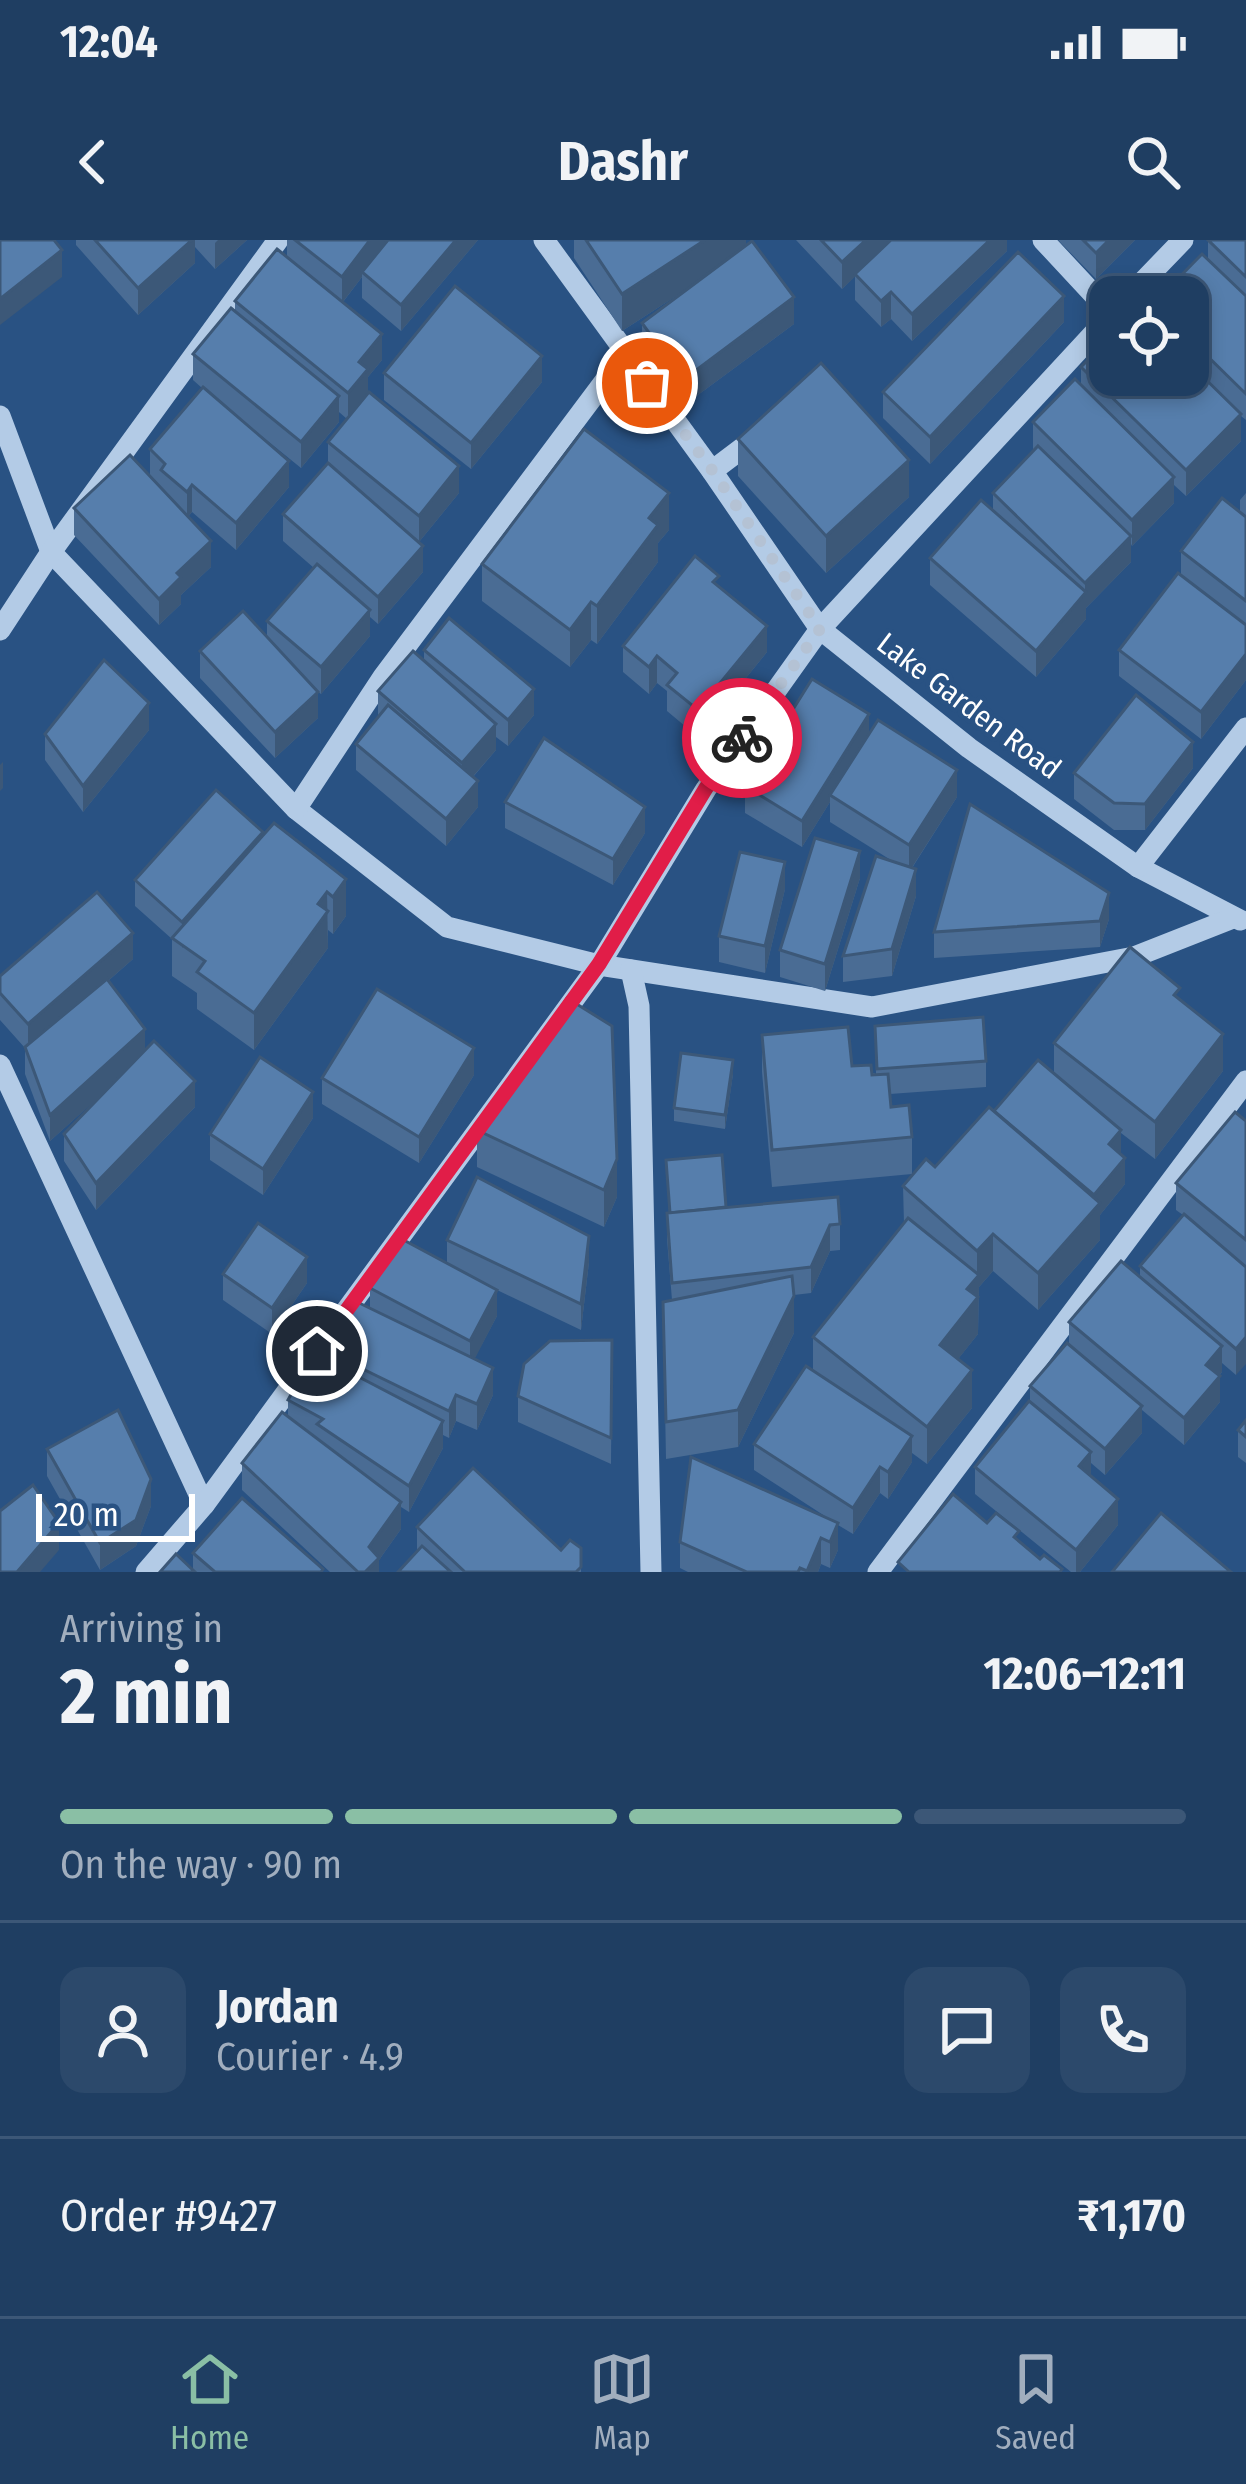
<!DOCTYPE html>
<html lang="en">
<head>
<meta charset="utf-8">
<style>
	:root { --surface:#1f3e62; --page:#2c496b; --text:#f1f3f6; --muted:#a1aebe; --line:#3c5777; --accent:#8abfa5 }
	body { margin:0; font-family:"Fira Sans Condensed",sans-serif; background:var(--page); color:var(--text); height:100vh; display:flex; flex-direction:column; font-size:45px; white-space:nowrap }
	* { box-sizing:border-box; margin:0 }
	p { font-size:39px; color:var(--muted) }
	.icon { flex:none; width:66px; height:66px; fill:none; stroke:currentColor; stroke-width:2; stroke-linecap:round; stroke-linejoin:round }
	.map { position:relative; height:1332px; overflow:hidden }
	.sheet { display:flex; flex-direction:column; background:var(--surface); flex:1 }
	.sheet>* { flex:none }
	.buttons { position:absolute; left:1089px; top:36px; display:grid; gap:24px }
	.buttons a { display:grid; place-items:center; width:120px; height:120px; border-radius:24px; background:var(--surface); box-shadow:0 6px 18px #0003,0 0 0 3px var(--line); font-size:60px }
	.scale { position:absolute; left:36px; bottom:30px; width:159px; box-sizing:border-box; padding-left:12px; border:6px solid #fff; border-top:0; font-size:33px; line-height:42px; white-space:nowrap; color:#fff; -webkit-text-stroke:9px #295283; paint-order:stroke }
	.pin { position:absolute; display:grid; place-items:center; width:102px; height:102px; color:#fff; margin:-51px; border:6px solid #fff; border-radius:50%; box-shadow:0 3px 12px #0007 }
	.courier { position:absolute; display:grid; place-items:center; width:120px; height:120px; margin:-60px; border:9px solid #e11d48; border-radius:50%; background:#fff; color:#222; box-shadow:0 3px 15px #0007 }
	.head em { font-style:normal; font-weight:700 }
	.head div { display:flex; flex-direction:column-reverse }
	.head { display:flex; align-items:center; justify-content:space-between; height:204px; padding:0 60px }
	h1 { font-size:78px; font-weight:700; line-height:90px }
	.bar { display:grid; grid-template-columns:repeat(4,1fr); gap:18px 12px; align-content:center; height:144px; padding:0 60px }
	.bar i { height:15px; border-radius:9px; background:var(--line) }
	.bar .current { background:var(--accent) }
	.bar p { grid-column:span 4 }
	.line { display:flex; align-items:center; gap:30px; padding:0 60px; border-top:3px solid var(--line) }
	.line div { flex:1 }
	.round { display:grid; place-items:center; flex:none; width:126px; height:126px; border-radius:24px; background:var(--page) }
	.status { display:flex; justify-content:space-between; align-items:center; height:84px; padding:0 60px; background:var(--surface); direction:ltr }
	.status svg { height:33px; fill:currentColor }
	header { display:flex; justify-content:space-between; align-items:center; height:156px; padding:0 60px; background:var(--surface); font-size:54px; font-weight:700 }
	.dock { display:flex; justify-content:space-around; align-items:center; height:168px; border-top:3px solid var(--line); background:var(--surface); font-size:33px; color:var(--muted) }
	.dock a { display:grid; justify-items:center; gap:6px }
	.dock .current { color:var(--accent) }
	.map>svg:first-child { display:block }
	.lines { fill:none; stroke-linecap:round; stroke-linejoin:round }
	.minor { stroke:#b3cbe6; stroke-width:21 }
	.wall { fill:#4a6c94 }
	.shaded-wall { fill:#3c5878 }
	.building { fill:#567eac; stroke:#3c5878; stroke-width:3 }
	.done { stroke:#b4c2d4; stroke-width:12; stroke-dasharray:0 21.6 }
	.route { stroke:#e11d48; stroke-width:15 }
	.labels { text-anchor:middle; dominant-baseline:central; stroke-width:9; stroke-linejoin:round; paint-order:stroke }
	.street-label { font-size:30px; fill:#fff; stroke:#295283 }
</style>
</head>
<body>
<div class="status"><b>12:04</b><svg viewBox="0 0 49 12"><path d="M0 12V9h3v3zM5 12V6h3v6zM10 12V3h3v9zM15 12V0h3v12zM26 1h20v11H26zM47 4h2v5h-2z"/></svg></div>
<header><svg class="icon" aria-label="back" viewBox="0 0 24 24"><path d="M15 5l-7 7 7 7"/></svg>Dashr<svg class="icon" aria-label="search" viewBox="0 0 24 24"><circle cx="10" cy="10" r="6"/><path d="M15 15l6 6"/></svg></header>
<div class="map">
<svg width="1246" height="1332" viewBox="0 0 1246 1332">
	<rect width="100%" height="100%" fill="#295283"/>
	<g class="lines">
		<!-- minor -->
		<g class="minor">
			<path d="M544 0 712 231 820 389 969 508 1138 627 1240 680"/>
			<path d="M1043 0 1110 72"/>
			<path d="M1128 57 1183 0"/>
			<path d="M0 176 51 312 296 569 447 687 599 725 872 767 1134 717 1233 678"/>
			<path d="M712 231 761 194"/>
			<path d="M0 390 51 312 278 0"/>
			<path d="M296 569 383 437 625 114"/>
			<path d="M1138 627 1246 488"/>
			<path d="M631 730 639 766 651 1332"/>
			<path d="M0 825 204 1265"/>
			<path d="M146 1332 204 1265 599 725 706 549 820 389 1110 76"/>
			<path d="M878 1332 1246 841"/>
		</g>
	</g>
	<!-- wall -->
	<g class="wall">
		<path d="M76 0H247L215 29 195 7V23L138 75 76 5Z"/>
		<path d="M287 0H478L401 91 362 58V37L343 62 382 120 368 137V153L459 253 419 302 423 332 378 384 370 377V396L321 454 317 451 318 478 275 518 200 438V411L267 397V381L314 328 283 301V274L328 223V202L347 179 339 172V182L301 228 243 181 289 247 236 310 192 272 188 277 211 327 181 355V364L159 385 74 295V268L161 248 150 236V209L202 148 193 140V114L235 70V61L287 18Z"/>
		<path d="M574 0H746V6L794 84 683 166 642 109V83L690 47 622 91 574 18Z"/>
		<path d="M796 0H1007V11L912 101 891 79 881 87 855 60V36L842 49Z"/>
		<path d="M1058 0H1135L1096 39Z"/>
		<path d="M1208 0H1246V180L1241 176V201L1186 256 1174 245V263L1132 306 1131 304V322L1086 368V379L1036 437 930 345V318L993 270V253L1034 210 1033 209V182L1081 144V127L1188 135V57L1208 19Z"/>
		<path d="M1064 82 930 224 883 178V152Z"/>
		<path d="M384 133 542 142 471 229 384 160Z"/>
		<path d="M738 199 909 257 826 333 738 236Z"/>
		<path d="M1246 253V440L1201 499 1119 436V410L1181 335V311L1240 272V260Z"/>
		<path d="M669 290 658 303V322L597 404 591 400 570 427 482 361V324Z"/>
		<path d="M719 347 767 412 698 497 667 471V451L657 443 649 454 623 432V406Z"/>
		<path d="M424 410 534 475 508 506 496 497V510L473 537 478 567 446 606 356 530V504L378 477V451L424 420Z"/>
		<path d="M149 490 83 572 45 520V494Z"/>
		<path d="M869 495 957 557 912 628 916 656 892 736 843 742V716L894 622 830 582V562L802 607 745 573V546Z"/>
		<path d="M1193 528 1145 590H1114L1074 559V533Z"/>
		<path d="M505 562 645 593 613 645 505 588Z"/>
		<path d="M263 596 346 639V676L333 694 328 690V708L254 810 197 769V753L172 736V699L135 666V640Z"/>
		<path d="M860 638 825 751 780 737V710Z"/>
		<path d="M785 649 765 733 719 722V696Z"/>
		<path d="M1109 679 1100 707 934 718V692Z"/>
		<path d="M133 719 108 741 145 810 195 867 96 970 64 921V894L102 854 50 901 25 834V808L0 780V736Z"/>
		<path d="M1180 760 1223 831 1155 919 1121 893V915L1125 944 1100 975V1000L1038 1070 993 1031 979 1047 978 1094 958 1119 972 1168 927 1224 912 1213V1222L888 1259 880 1253 853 1294 838 1285V1310L830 1328 821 1324 818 1332H688L680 1328V1302L831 1280 754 1230V1204L813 1131V1097L904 984 903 946 935 927 994 871 1054 835V803Z"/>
		<path d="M875 786 986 821V847L890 854 891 867 912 897V934L772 947 762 832V795L876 834Z"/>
		<path d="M733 834 725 889 674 881V868Z"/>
		<path d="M474 835 419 923 322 864V838Z"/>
		<path d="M313 878 263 955 210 920V894Z"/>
		<path d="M1246 881V1027L1236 1135 1222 1123V1132L1219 1136 1220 1162 1184 1205 1142 1170V1193L1105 1235 1091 1223V1236L1118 1285 1080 1332H1071L975 1254V1227L1030 1163V1146L1069 1105V1082L1140 1037V1026L1183 975 1176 970V943Z"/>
		<path d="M477 890 617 957 604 987 477 927Z"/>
		<path d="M666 920 726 967 840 984V1010L830 1011 811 1053 794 1055V1093L738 1207 666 1219 663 1062 672 1060 667 999V973H669Z"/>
		<path d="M447 1000 589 1022 581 1090 497 1050V1076L474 1119 493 1155 477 1190 456 1181 449 1198 443 1195V1208L409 1272 401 1267V1289L379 1320V1332H330L242 1250V1223L288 1177V1160L326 1146 329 1139 328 1112 370 1068V1048L447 1023Z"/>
		<path d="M223 1034 307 1043 272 1094 223 1060Z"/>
		<path d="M612 1100 611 1224 518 1182V1156Z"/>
		<path d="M1246 1180V1223L1238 1217V1190Z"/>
		<path d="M47 1209 151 1266 136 1306 100 1330 47 1236Z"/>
		<path d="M417 1287 561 1310 581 1308V1332H398L417 1311Z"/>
		<path d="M193 1313 323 1332H160L193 1330Z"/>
	</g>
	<!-- shaded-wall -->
	<g class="shaded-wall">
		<path d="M192 0H195V23L138 75V48Z"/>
		<path d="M218 0H247L215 29V3Z"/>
		<path d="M370 0H390L362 32V37L342 63V37Z"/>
		<path d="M456 0H478L401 91V65Z"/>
		<path d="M705 0H746V11L622 91V54Z"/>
		<path d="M866 0H894L842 49V22Z"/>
		<path d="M990 0H1007V11L912 101V74Z"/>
		<path d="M1109 0H1135L1096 39V13Z"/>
		<path d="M62 10V37L0 85V59Z"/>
		<path d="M891 52V79L881 87V61Z"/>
		<path d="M1064 56V82L930 224V197Z"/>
		<path d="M794 57V84L683 166V140Z"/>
		<path d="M382 94V120L368 137V156L348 179V153L359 122Z"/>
		<path d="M542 116V142L471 229V203Z"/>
		<path d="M339 156V182L301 228V202Z"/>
		<path d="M1241 174V201L1186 256V230Z"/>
		<path d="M909 220V257L826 333V296Z"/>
		<path d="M289 221V247L236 310V283Z"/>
		<path d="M459 226V253L419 302V276Z"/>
		<path d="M1174 237V263L1132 306V280Z"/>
		<path d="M192 245V272L187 278V252Z"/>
		<path d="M669 253V290L658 303V322L597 404V366L649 278Z"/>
		<path d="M1131 296V322L1086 368V379L1036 437V411L1085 353V343Z"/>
		<path d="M211 301V327L181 355V364L159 385V359L177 333Z"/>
		<path d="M423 306V332L378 384V357Z"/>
		<path d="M591 362V400L570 427V390Z"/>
		<path d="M370 370V396L321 454V427Z"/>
		<path d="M767 386V412L698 497V470Z"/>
		<path d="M1246 414V440L1201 499V472Z"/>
		<path d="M657 416V443L649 454V427Z"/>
		<path d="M534 449V475L508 506V480Z"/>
		<path d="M318 452V478L275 518V492Z"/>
		<path d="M149 463V490L83 572V546Z"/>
		<path d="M869 474V501L830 555V562L802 607V581Z"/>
		<path d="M496 484V510L462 549V523Z"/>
		<path d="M1193 502V528L1145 590V564Z"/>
		<path d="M3 522V548L0 551V525Z"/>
		<path d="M957 530V557L909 632V605Z"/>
		<path d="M478 541V567L446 606V579Z"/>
		<path d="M645 567V593L613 645V619Z"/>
		<path d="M263 592V618L182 708V682Z"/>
		<path d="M860 611V638L825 751V724Z"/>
		<path d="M785 622V649L765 733V706Z"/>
		<path d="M916 629V656L892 736V709Z"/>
		<path d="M346 639V676L333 694V657Z"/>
		<path d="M327 652 328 708 254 810V773Z"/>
		<path d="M1109 653V679L1100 707V681Z"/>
		<path d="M133 693V719L28 811V784Z"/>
		<path d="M145 789V816L50 901V875Z"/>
		<path d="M1223 794V831L1155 919V882Z"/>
		<path d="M474 808V835L419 923V897Z"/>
		<path d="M733 820V834L725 889V875Z"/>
		<path d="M195 841V867L96 970V943Z"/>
		<path d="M313 852V878L263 955V929Z"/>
		<path d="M1121 890V917L1109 904Z"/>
		<path d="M1125 918V944L1100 975V1000L1038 1070V1033L1094 970V955Z"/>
		<path d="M617 919V957L604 987V950Z"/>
		<path d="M830 985V1011L811 1053V1027Z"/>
		<path d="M993 994V1031L979 1047 978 1094 940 1142V1105L967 1049 977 1037V1011Z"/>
		<path d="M589 996V1022L581 1090V1064Z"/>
		<path d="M307 1017V1043L272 1094V1068Z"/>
		<path d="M497 1050V1076L470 1128V1101Z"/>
		<path d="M794 1056V1093L738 1207V1170Z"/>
		<path d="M1246 1097V1124L1236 1135V1109Z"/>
		<path d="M1222 1106V1132L1206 1151V1125Z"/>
		<path d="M493 1128V1155L477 1190V1164Z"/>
		<path d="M972 1130V1168L927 1224V1187Z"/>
		<path d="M1220 1136V1162L1184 1205V1178Z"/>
		<path d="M456 1155V1181L449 1198V1171Z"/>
		<path d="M1142 1166V1193L1105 1235V1209Z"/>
		<path d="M443 1181V1208L409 1272V1246Z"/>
		<path d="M912 1196V1222L888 1259V1232Z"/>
		<path d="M1091 1212V1238L1079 1226Z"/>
		<path d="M880 1227V1253L853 1294V1268Z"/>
		<path d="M151 1239V1266L136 1306 100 1330V1303Z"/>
		<path d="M1118 1259V1285L1080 1332H1076V1310Z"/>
		<path d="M401 1262V1289L379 1320V1332H365L369 1307Z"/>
		<path d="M59 1283V1310L40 1332H17Z"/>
		<path d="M838 1283V1310L830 1328V1302Z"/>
		<path d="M821 1298V1324L818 1332H807Z"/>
	</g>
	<!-- building -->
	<g class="building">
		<path d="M0 0H54L62 10 0 59Z"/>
		<path d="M95 0H192L138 48Z"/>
		<path d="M295 0H370L342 37Z"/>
		<path d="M388 0H456L401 65 362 32Z"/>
		<path d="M586 0H705L622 54Z"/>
		<path d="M821 0H866L842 22Z"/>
		<path d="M891 0H990L912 74 891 52 881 61 855 34Z"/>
		<path d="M1083 0H1109L1096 13Z"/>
		<path d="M1208 0H1246V37Z"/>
		<path d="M752 1 794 57 683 140 642 83Z"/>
		<path d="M277 9 382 94 359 122 368 129 348 153 235 61Z"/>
		<path d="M1018 12 1064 56 930 197 883 152Z"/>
		<path d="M1202 14 1246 56V154L1188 97V57H1160Z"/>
		<path d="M455 46 542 116 471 203 384 133Z"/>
		<path d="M231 68 339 156 301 202 193 114Z"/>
		<path d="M1110 98V135H1188V122L1241 174 1186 230 1081 127Z"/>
		<path d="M821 123 909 220 826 296 738 199Z"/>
		<path d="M1075 139 1174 237 1132 280 1033 182Z"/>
		<path d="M203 147 289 221 236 283 192 245 187 252 161 230 165 224 150 209Z"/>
		<path d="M369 152 459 226 419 276 328 202Z"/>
		<path d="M584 189 669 253 649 278 658 285 597 366 591 362 570 390 482 324Z"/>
		<path d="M1038 206 1131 296 1085 343 993 253Z"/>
		<path d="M130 215 211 301 177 333 181 337 159 359 74 268Z"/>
		<path d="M328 223 423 306 378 357 283 274Z"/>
		<path d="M1222 258 1246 277V361L1181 311Z"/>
		<path d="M981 260 1086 352 1036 411 930 318Z"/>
		<path d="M695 316 719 336 713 342 767 386 698 470 667 445 677 433 657 416 649 427 623 406Z"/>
		<path d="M317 324 370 370 321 427 267 381Z"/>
		<path d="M1178 333 1246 385V414L1201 472 1119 410Z"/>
		<path d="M243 371 318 452 275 492 200 411Z"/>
		<path d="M449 378 534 449 508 480 424 410Z"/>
		<path d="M413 411 496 484 462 523 378 451Z"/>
		<path d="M104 420 149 463 83 546 45 494Z"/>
		<path d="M812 439 869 474 802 581 745 546Z"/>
		<path d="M1136 455 1193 502 1145 564 1114 563 1074 533Z"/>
		<path d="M388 465 478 541 446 579 356 504Z"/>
		<path d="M878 480 957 530 909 605 830 555Z"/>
		<path d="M544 498 645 567 613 619 505 562Z"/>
		<path d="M216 550 263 592 182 682 135 640Z"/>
		<path d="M970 564 1109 653 1100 681 934 692Z"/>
		<path d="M274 583 346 639 333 657 327 652 318 664 328 671 254 773 197 732 205 721 172 698Z"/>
		<path d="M815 598 860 611 825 724 780 710Z"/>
		<path d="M740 612 785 622 765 706 719 696Z"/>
		<path d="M876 616 916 629 892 709 843 716Z"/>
		<path d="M97 652 133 693 28 784 0 753V736Z"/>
		<path d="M1130 707 1180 748 1174 755 1223 794 1155 882 1054 803Z"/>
		<path d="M107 739 145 789 50 875 25 807Z"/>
		<path d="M377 749 474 808 419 897 322 838Z"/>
		<path d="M567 758 612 786 617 919 604 950 477 890 486 870 505 859Z"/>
		<path d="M983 777 986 821 877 829 875 786Z"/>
		<path d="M848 787 852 826 871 825 872 835 888 834 891 867 909 865 912 897 772 910 762 795Z"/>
		<path d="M154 801 195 841 96 943 64 894Z"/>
		<path d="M681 813 733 820 725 875 674 868Z"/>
		<path d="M260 817 313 852 263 929 210 894Z"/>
		<path d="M1038 820 1121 890 1109 904 1125 918 1094 955 994 871Z"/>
		<path d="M989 867 1100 963 1038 1033 993 994 977 1011 903 946 926 919 935 927Z"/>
		<path d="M1235 872 1246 881V1000L1176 943Z"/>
		<path d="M722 915 726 967 670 973 666 920Z"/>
		<path d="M477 937 589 996 581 1064 447 1000Z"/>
		<path d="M838 957 840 984 830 985 811 1027 672 1043 667 973Z"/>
		<path d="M1184 974 1246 1027V1097L1236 1109 1140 1026Z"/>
		<path d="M908 978 979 1035 967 1049 978 1057 940 1105 972 1130 927 1187 813 1097Z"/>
		<path d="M258 983 307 1017 272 1068 223 1034Z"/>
		<path d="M398 997 497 1050 470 1101 370 1048Z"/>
		<path d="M1121 1021 1222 1106 1206 1125 1220 1136 1184 1178 1069 1082Z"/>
		<path d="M792 1036 794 1056 738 1170 666 1182 663 1062Z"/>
		<path d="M353 1060 493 1128 477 1164 456 1155 449 1171 328 1112Z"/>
		<path d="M612 1100 611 1198 518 1156 524 1124 550 1101Z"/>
		<path d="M1067 1103 1142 1166 1105 1209 1030 1146Z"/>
		<path d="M336 1125 443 1181 409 1246 317 1184 323 1179 288 1160 303 1133 326 1146Z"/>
		<path d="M806 1126 912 1196 888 1232 880 1227 853 1268 754 1204Z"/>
		<path d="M1029 1161 1091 1212 1079 1226 1118 1259 1076 1310 975 1227Z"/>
		<path d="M118 1170 151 1239 136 1280 100 1303 47 1209Z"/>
		<path d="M282 1172 401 1262 369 1307 379 1318 365 1332H358L242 1223Z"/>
		<path d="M1246 1180V1197L1238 1190Z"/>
		<path d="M691 1217 838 1283 830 1302 821 1298 807 1331 800 1328 798 1332H747L680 1302Z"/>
		<path d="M473 1228 561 1310 570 1300 581 1308V1327L576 1332H465L417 1287Z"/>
		<path d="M33 1245 59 1283 17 1332H0V1271Z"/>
		<path d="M953 1254 987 1283 996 1273 1019 1291 1014 1297 1040 1319 1044 1315 1062 1329 1060 1332H909L898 1322Z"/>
		<path d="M242 1258 323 1329 321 1332H215L193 1313Z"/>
		<path d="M1161 1273 1231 1332H1112Z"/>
		<path d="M422 1306 451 1332H398Z"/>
		<path d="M176 1314 195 1332H160Z"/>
	</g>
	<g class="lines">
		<!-- done -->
		<path class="done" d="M647 143 712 230 820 389 742 498"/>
		<!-- route -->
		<path class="route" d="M317 1111 599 724 706 548 742 498"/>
	</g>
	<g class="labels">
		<!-- street labels -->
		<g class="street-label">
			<text transform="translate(969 466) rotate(37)">Lake Garden Road</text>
		</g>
	</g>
</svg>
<div class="buttons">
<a><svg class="icon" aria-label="locate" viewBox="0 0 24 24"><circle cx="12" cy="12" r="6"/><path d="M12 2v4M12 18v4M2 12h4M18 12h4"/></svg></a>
</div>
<div class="scale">20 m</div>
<div class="pin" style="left:647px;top:143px;background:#ea580c"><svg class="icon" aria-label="bag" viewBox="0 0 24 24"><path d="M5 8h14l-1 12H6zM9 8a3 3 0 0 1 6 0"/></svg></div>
<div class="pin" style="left:317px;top:1111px;background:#1f2937"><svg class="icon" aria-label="home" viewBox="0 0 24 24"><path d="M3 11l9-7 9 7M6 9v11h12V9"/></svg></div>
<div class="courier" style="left:742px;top:498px"><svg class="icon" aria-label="bike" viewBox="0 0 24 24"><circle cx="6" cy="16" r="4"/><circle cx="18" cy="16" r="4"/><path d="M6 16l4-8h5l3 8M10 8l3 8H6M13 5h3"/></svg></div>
</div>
<section class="sheet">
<div class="head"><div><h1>2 min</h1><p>Arriving in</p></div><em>12:06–12:11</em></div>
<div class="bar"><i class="current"></i><i class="current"></i><i class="current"></i><i></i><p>On the way · 90 m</p></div>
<div class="line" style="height:216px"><a class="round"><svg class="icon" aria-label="person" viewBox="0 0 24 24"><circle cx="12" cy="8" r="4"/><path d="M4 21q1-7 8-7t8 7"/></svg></a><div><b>Jordan</b><p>Courier · 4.9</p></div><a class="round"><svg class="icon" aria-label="chat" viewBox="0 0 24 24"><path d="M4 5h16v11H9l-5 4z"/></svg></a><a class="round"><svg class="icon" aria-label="phone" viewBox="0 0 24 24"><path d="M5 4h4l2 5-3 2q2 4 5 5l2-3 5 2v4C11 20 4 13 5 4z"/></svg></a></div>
<div class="line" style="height:156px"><div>Order #9427</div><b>₹1,170</b></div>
</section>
<nav class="dock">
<a class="current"><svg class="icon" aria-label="home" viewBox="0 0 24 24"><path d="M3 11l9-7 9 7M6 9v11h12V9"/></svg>Home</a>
<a><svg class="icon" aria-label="map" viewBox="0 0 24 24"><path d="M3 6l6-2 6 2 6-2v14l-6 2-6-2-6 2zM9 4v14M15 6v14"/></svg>Map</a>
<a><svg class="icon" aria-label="saved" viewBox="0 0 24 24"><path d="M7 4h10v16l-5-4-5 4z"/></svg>Saved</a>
</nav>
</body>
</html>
